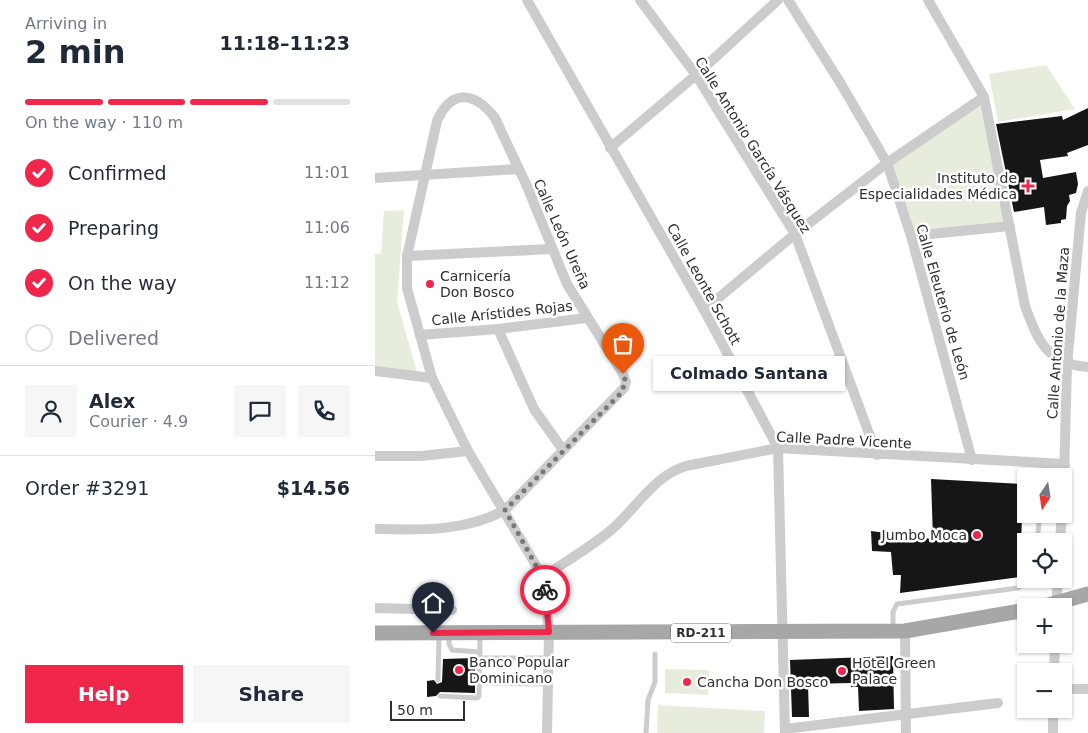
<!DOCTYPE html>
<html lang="en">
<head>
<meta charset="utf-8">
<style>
	:root { --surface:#fff; --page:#f6f6f7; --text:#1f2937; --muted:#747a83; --line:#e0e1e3; --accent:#f1264b }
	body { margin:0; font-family:"DejaVu Sans",sans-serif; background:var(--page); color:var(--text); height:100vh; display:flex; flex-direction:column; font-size:19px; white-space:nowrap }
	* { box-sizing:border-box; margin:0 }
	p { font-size:16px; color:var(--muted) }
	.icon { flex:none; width:28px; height:28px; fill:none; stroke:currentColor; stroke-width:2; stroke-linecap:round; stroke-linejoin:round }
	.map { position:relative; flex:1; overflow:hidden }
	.details { display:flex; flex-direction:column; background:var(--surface); width:375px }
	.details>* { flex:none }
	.needle { width:32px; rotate:192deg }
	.fabs { position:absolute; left:642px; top:468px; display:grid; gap:10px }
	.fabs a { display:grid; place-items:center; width:55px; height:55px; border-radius:0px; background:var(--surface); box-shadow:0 1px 4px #0004; font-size:25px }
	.scale { position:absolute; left:15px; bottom:12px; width:75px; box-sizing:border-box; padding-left:5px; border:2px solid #2f2f2f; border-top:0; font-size:14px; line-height:18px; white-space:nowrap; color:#2f2f2f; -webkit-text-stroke:4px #fff; paint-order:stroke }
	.pin { position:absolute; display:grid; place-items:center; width:42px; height:42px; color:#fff; margin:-51px -21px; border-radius:50% 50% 50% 0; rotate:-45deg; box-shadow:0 0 5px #0007 }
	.pin .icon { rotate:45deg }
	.courier { position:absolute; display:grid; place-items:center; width:50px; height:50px; margin:-25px; border:4px solid #f1264b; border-radius:50%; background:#fff; color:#222; box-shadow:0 1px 6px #0007 }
	.bubble { position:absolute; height:35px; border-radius:0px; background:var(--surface); box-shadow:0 1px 4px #0004; font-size:16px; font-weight:700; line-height:35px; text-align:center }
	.head em { font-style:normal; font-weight:700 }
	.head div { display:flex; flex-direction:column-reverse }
	.head { display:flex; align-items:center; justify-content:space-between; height:85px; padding:0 25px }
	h1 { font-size:32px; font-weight:700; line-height:38px }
	.bar { display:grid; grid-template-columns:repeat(4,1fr); gap:8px 5px; align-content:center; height:60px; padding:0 25px }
	.bar i { height:6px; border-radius:4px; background:var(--line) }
	.bar .selected { background:var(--accent) }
	.bar p { grid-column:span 4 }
	.line { display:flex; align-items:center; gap:12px; padding:0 25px; border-top:1px solid var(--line) }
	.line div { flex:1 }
	.round { display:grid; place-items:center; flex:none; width:52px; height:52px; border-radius:0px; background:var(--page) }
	ol { padding:0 25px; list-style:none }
	li { display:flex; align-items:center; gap:15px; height:55px }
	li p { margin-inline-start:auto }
	li .icon { padding:5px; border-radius:50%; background:var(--accent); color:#fff; stroke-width:4 }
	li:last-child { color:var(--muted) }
	li i { width:28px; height:28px; border:2px solid var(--line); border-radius:50% }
	.cta { display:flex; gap:10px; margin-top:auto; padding:10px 25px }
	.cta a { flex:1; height:58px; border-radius:0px; background:var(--accent); color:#fff; font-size:20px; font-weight:700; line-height:58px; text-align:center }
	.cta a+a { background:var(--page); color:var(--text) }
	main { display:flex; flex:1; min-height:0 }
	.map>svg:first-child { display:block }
	.green { fill:#e7eddc }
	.building { fill:#161616 }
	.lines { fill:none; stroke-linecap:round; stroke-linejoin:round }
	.service { stroke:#ccc; stroke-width:5 }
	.minor { stroke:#ccc; stroke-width:10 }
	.primary { stroke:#a7a7a7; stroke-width:15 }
	.done { stroke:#787878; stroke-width:5; stroke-dasharray:0 9 }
	.route { stroke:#f1264b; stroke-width:6 }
	.poi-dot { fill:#f1264b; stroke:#fff; stroke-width:2 }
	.labels { text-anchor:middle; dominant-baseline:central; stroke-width:5; stroke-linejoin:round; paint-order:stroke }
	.shield { fill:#fff; stroke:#6d6d6d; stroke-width:1 }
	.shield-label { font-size:12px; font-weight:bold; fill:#2f2f2f }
	.street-label { font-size:14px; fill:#2f2f2f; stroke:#fff }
	.poi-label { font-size:14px; fill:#2f2f2f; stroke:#fff; text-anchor:start }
</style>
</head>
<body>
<main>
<section class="details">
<div class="head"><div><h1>2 min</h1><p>Arriving in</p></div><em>11:18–11:23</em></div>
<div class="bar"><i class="selected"></i><i class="selected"></i><i class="selected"></i><i></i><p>On the way · 110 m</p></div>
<ol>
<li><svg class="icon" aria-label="check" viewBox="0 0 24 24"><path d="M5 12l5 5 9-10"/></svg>Confirmed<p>11:01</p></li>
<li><svg class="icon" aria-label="check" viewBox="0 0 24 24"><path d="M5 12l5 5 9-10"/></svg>Preparing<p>11:06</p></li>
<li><svg class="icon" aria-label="check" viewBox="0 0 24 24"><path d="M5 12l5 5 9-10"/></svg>On the way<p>11:12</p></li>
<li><i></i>Delivered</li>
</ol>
<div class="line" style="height:90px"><a class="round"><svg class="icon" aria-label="person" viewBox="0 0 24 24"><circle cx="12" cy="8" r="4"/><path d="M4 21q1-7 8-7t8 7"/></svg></a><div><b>Alex</b><p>Courier · 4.9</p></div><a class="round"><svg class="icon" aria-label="chat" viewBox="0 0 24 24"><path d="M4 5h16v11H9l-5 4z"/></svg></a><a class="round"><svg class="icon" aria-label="phone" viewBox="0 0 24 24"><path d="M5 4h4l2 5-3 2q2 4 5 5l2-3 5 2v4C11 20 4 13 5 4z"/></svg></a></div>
<div class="line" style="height:65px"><div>Order #3291</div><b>$14.56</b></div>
<div class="cta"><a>Help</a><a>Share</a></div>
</section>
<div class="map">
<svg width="713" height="733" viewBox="0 0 713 733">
	<rect width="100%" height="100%" fill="#fff"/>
	<!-- green -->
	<g class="green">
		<path d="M671 65 700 109 623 122 614 74Z"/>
		<path d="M605 104 631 224 536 236 515 164Z"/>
		<path d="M29 210 22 302 42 372 0 368V254H6L9 211Z"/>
		<path d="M290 669 334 670 333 695 290 693Z"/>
		<path d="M283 705 390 711 389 733H282Z"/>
	</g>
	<!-- building -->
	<g class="building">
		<path d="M713 108V145L692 153 693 156 665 160 668 178 701 172 703 184 701 193 694 195 695 201 692 206 691 219 686 220V223L671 225 669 207 639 212 621 124 687 116 688 120Z"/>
		<path d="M556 479 648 484 645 577 525 593 526 575H518L516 552 497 551 496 531 558 539Z"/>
		<path d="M518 656 519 709 484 711 483 687H476V683L433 684 434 717H417L415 660Z"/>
		<path d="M100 658V693L65 692 61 696 52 697V681L59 680 62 684 67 682 68 659Z"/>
	</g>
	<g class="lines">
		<!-- service -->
		<g class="service">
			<path d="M662 541 665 514"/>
			<path d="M518 630V612L522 604 643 588 657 579"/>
			<path d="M74 636V644L77 650 105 652"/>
			<path d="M105 658H173"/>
			<path d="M63 680 64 636"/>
			<path d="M105 683 173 684"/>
			<path d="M65 696 102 698 104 696 105 635"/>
			<path d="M271 733 273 700 280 682V654"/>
		</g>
		<!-- minor -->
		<g class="minor">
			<path d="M152 0 329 310 403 448 410 733"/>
			<path d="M265 0 321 75 420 234 502 455"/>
			<path d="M413 0 466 84 512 163 536 236 597 460"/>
			<path d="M553 0 609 97 650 306C663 341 672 364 713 367"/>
			<path d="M235 148 321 75 403 0"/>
			<path d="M0 178 143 169"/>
			<path d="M536 236 635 226"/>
			<path d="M32 256 177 249"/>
			<path d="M329 310 420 234 512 163 609 97"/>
			<path d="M123 329 159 409 188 450"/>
			<path d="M45 335 123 329 211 318"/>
			<path d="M0 371 57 378"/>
			<path d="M0 456H46L93 451"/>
			<path d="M689 479 692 365 706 213 713 191"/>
			<path d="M0 529C44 530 90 532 130 510L249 388 251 382 248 374 192 284 151 184 120 118C100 92 77 88 62 121L32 256V288L57 378 93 451 168 577 174 632 172 733"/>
			<path d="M685 541 687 514"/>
			<path d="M168 577C190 562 214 548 235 531 261 509 278 476 311 466L403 448 690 464"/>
			<path d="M681 606 683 579"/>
			<path d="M0 608 77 610"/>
			<path d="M530 631 531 733"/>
			<path d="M679 671 680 644"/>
			<path d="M689 689H713"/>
			<path d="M410 729 623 703"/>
			<path d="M678 733V709"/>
		</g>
		<!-- primary -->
		<g class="primary">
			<path d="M670 606 713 594"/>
			<path d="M0 633 530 631 651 610"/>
		</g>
	</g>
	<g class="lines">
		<!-- done -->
		<path class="done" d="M170 590 168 578 130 510 245 394 251 382 248 374"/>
		<!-- route -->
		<path class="route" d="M58 633 174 632 170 590"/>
	</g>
	<!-- markers -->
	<g class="poi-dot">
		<path d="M650.5 178.5h5v5h5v5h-5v5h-5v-5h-5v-5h5z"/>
		<circle cx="55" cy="284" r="5"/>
		<circle cx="602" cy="535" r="5"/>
		<circle cx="84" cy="670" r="5"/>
		<circle cx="467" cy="671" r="5"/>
		<circle cx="312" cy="682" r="5"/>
	</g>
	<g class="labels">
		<!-- shield labels -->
		<rect class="shield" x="296" y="623.5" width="60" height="19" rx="4"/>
		<g class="shield-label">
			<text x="326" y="633">RD-211</text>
		</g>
		<!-- street labels -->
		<g class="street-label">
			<text transform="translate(378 145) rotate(58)">Calle Antonio García Vásquez</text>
			<text transform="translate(187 234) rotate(66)">Calle León Ureña</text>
			<text transform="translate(329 284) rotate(61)">Calle Leonte Schott</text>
			<text transform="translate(568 302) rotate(74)">Calle Eleuterio de León</text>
			<text transform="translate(127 313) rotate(-6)">Calle Arístides Rojas</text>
			<text transform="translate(683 333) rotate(-86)">Calle Antonio de la Maza</text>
			<text transform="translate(469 440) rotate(3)">Calle Padre Vicente</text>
		</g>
		<!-- poi labels -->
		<g class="poi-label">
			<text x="642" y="178" text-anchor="end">Instituto de<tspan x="642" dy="16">Especialidades Médica</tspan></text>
			<text x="65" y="276">Carnicería<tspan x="65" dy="16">Don Bosco</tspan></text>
			<text x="592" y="535" text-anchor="end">Jumbo Moca</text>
			<text x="94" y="662">Banco Popular<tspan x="94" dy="16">Dominicano</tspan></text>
			<text x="477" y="663">Hotel Green<tspan x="477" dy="16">Palace</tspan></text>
			<text x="322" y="682">Cancha Don Bosco</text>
		</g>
	</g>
</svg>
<div class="fabs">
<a><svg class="needle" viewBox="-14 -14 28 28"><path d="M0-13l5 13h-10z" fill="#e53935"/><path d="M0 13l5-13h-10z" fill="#747a83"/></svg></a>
<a><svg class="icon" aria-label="locate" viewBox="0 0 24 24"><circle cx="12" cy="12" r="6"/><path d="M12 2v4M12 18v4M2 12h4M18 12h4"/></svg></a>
<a>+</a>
<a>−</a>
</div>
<div class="scale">50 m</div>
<div class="pin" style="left:248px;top:374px;background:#ea580c"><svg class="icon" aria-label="bag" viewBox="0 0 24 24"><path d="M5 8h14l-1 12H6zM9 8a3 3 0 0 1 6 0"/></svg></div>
<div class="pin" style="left:58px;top:633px;background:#1f2937"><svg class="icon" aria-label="home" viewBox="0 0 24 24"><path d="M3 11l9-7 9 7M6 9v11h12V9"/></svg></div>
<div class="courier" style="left:170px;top:590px"><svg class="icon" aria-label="bike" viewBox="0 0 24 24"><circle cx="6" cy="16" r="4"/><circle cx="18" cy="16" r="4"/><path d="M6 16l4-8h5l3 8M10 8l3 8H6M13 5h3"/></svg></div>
<div class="bubble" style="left:278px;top:356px;width:192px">Colmado Santana</div>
</div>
</main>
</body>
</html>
